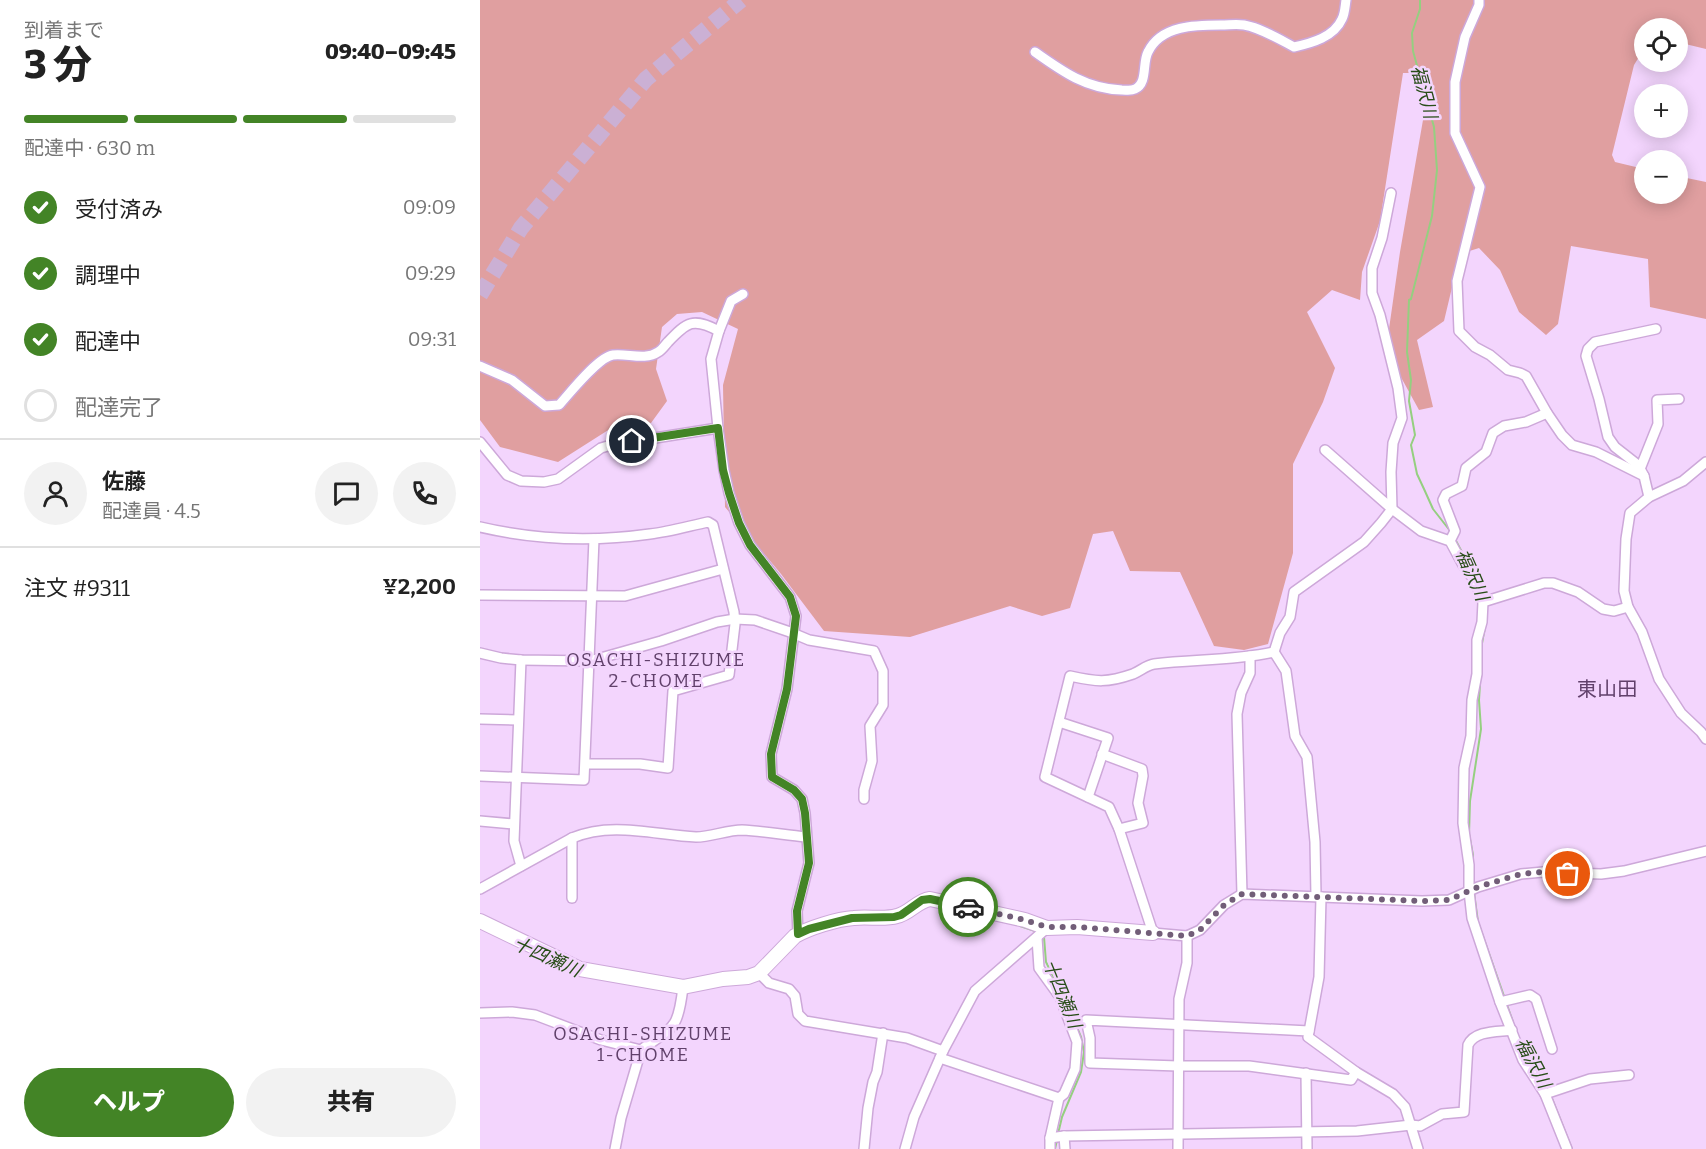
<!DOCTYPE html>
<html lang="ja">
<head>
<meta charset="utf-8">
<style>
	:root { --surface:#fff; --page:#f2f2f2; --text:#222; --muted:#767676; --line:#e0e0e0; --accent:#438426 }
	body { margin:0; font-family:Bitter,"Noto Sans JP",serif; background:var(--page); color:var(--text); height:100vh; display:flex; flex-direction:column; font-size:22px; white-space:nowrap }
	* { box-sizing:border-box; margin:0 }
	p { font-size:20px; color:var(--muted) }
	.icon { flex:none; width:33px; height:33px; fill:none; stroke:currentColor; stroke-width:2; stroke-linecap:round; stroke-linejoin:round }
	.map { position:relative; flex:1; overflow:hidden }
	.sheet { display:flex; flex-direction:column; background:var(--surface); width:480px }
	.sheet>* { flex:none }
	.fabs { position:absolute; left:1154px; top:18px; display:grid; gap:12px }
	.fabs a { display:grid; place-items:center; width:54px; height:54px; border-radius:50%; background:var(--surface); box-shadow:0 3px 15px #0003; font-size:30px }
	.pin { position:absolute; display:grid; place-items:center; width:51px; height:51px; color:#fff; margin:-26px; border:3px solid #fff; border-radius:50%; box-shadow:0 2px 6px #0007 }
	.courier { position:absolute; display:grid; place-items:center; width:60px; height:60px; margin:-30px; border:4px solid #438426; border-radius:50%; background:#fff; color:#222; box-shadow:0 2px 8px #0007 }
	.overview em { font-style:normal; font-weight:800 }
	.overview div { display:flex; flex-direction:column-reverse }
	.overview { display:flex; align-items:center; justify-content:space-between; height:102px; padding:0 24px }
	h1 { font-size:39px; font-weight:800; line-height:45px }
	.bar { display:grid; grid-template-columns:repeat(4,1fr); gap:9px 6px; align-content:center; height:72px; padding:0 24px }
	.bar i { height:8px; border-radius:4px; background:var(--line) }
	.bar .active { background:var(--accent) }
	.bar p { grid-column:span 4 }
	.line { display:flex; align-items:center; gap:15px; padding:0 24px; border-top:2px solid var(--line) }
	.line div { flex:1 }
	.round { display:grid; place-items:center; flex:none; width:63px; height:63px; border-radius:32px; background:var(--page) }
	ol { padding:0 24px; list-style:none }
	li { display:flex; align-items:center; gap:18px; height:66px }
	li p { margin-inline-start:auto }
	li .icon { padding:6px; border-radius:50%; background:var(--accent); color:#fff; stroke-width:4 }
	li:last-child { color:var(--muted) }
	li i { width:33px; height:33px; border:3px solid var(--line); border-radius:50% }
	.button { display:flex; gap:12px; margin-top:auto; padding:12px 24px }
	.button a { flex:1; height:69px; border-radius:36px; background:var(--accent); color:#fff; font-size:24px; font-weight:800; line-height:69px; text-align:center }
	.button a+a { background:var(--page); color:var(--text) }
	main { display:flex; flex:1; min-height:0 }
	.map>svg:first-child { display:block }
	.green { fill:#e09fa0 }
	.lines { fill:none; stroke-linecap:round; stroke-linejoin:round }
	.stream { stroke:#95cf80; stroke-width:2 }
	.highway-tunnel { stroke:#cbb0d4; stroke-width:16; stroke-dasharray:16 8; stroke-linecap:butt }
	.street-casing { stroke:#cda8d9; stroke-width:12 }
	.secondary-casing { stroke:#cda8d9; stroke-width:16 }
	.street { stroke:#fff; stroke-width:9 }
	.secondary { stroke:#fff; stroke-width:14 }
	.done { stroke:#725e78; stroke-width:6; stroke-dasharray:0 10.8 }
	.route { stroke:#438426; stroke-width:8 }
	.labels { text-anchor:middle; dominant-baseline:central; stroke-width:5; stroke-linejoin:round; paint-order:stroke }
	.water-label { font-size:18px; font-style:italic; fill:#284d18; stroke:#f3d5fd }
	.neighbourhood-label { font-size:18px; letter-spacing:1.5px; fill:#61416b; stroke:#f3d5fd }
	.quarter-label { font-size:20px; fill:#61416b; stroke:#f3d5fd }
</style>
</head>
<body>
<main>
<section class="sheet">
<div class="overview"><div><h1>3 分</h1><p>到着まで</p></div><em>09:40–09:45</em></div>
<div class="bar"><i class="active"></i><i class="active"></i><i class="active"></i><i></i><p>配達中 · 630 m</p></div>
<ol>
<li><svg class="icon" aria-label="check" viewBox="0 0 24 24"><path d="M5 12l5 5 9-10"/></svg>受付済み<p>09:09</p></li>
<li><svg class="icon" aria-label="check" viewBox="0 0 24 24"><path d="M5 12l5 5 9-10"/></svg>調理中<p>09:29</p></li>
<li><svg class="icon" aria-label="check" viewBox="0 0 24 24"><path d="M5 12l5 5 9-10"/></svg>配達中<p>09:31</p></li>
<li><i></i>配達完了</li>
</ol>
<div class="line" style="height:108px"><a class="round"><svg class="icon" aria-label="person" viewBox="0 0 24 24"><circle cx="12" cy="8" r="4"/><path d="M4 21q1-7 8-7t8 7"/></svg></a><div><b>佐藤</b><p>配達員 · 4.5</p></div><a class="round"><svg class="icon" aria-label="chat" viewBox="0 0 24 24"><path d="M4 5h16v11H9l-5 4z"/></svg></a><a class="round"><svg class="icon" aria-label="phone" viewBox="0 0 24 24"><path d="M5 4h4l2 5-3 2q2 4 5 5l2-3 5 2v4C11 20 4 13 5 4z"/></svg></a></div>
<div class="line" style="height:78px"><div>注文 #9311</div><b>¥2,200</b></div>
<div class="button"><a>ヘルプ</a><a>共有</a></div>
</section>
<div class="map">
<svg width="1226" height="1149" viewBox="0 0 1226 1149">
	<rect width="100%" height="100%" fill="#f3d5fd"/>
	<!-- green -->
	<path class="green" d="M0 0H1226V49L1197 42V28H1164V49L1154 65 1132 155 1135 162 1164 169V194H1197V176L1226 182V319L1170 307 1168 259 1091 246 1078 324 1066 335 1039 312 1020 270 999 248 980 254 964 321 937 340 953 407 939 410 906 350 920 252 943 120 954 92 947 73H923L900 221 882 272 880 300 852 290 827 312 855 368 843 402 813 464V553L788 644 764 650 734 646 700 572 650 571 633 531 613 534 590 608 562 616 530 606 430 637 344 631 301 574 245 507 243 385 258 329 222 312 197 314 182 327 176 369 187 401 171 423 144 420 78 462 20 447 0 420Z"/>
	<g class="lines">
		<!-- stream -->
		<g class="stream">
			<path d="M940 0V9L932 33 933 51 954 127 957 170 952 216 931 299 929 300 927 352 931 380 929 401 935 435 931 445 937 474 944 489 953 509 971 532"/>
			<path d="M975 539 991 569"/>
			<path d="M1001 652C1002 637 1007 624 1007 610"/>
			<path d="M993 863V855L989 834 990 801 1001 729 999 700 1000 684"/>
			<path d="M994 893 998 922 1025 999"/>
			<path d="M540 926 558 932"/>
			<path d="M564 937 566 962 579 988"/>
			<path d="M1027 1005 1033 1022"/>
			<path d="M1039 1038 1068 1091"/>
			<path d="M1071 1096 1092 1149"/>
			<path d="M578 1134 582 1117 601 1072 604 1052 601 1037 588 1006"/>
			<path d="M575 1149 577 1140"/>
		</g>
		<!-- highway-tunnel -->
		<path class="highway-tunnel" d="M0 295 41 228 166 79 261 0"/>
		<defs>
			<g id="street">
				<path d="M999 0V5L985 37 975 82V133L1000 187 977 281 979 331 995 347 1010 355 1028 370 1040 373 1046 376 1067 413 1082 435 1092 445 1116 452 1164 476 1169 497"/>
				<path d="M555 52C583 72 607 89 642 90 647 90 651 91 655 89 668 83 662 63 668 52 681 25 716 25 741 25 749 25 757 24 764 25 781 28 799 39 814 47 832 43 854 37 862 19 865 13 865 6 866 0"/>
				<path d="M263 294 251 301 239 331 231 359 238 428 244 470 249 493 259 523 270 545 310 597 316 616 307 689 291 754 292 777 314 790 322 799 325 813 329 863 317 911 318 934"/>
				<path d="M0 366 32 380 65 406 79 405C90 393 118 357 133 355 147 353 165 361 178 352 182 350 185 345 188 342 207 322 213 317 239 331"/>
				<path d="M0 442 27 475 41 481 64 482 78 479 121 448 131 445 238 428"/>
				<path d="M845 450 912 509 941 531 970 541 983 565 995 581 1003 602 1002 622 997 640V674L992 700 991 736 984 768 983 823 989 865V891L992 918 1020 1002 1043 1060 1065 1094 1087 1149"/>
				<path d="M1226 462 1203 481 1169 497 1150 513 1146 539 1144 591 1148 607 1162 632 1179 679 1201 713 1221 732 1226 739"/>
				<path d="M1160 469 1178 424 1177 400 1199 399"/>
				<path d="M1164 476 1158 465 1135 447 1128 437 1119 399 1106 356 1108 349 1115 342 1176 329"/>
				<path d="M0 527C56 540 113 542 170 534 189 532 209 526 228 522L233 525 254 612 255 624 249 675 193 691 188 768 160 764H106"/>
				<path d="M970 541 975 531 963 500 966 494 982 486 986 468 1006 452 1013 433 1024 426 1046 422 1067 413"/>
				<path d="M0 595 145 596 243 569"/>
				<path d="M1003 602 1064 583H1073L1098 592 1123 609 1134 611 1148 607"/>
				<path d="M794 652C754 661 714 659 674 664 667 665 660 671 653 674 627 683 617 682 590 676L565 777 629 807 639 829 673 933 707 936 720 930 744 905 762 894 942 901 969 900 998 887 1041 874 1063 872 1121 874 1144 871 1226 851"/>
				<path d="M794 652 800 633 810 617 814 592 884 542 901 523 912 509 911 472 913 443 922 418 918 388 900 315 892 293V268L902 238 911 193"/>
				<path d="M794 652 806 671 815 736 827 757 835 842 836 896"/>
				<path d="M0 653 21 658 41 660 110 661 181 641 237 622 255 619 275 620 310 632 329 640 394 651 403 671V705L390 726 392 761 384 790V799"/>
				<path d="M41 660 34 841 41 866"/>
				<path d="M0 719 38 720"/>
				<path d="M579 722 628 738 608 797"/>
				<path d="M622 754 662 769 663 776 658 803 663 823 639 829"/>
				<path d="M0 776 104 780 114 539"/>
				<path d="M0 821 34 824"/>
				<path d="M92 838V898"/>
				<path d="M0 889 92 838C132 821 175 835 216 837 231 837 247 830 262 830 283 831 305 835 326 837"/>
				<path d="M762 894 757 714 761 693 770 673V656"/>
				<path d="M841 897 839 977 828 1037 876 1072 913 1094 925 1107 938 1149"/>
				<path d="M557 938 559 968 580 997 597 1042 595 1069 584 1094 579 1098"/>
				<path d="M279 973 289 983 309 989 315 996 318 1014 325 1021 427 1038 463 1051"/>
				<path d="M1020 1002 1050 995 1056 999 1072 1049"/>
				<path d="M0 1013 32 1012 55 1015 121 1040 161 1050"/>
				<path d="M829 1031 606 1020 610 1038V1063L698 1066H769L871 1080 876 1072"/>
				<path d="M460 1058 579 1098 570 1138V1149"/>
				<path d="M826 1073 827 1149"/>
				<path d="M1065 1094 1110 1079 1149 1075"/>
				<path d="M584 1136 585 1149"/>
				<path d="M570 1138 584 1136 877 1131 931 1125 940 1126 962 1114 984 1112 988 1045C995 1030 1018 1032 1032 1030"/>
				<path d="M135 1149 141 1118 161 1050C194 1026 198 1030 203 987"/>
				<path d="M384 1149 388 1108 393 1082 397 1072 403 1033"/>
				<path d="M425 1149 434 1117 463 1051 495 991 567 928"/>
				<path d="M698 1149 699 999 707 963V936"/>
			</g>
			<path id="secondary" d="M0 921 100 969 203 987 243 979 268 977 279 973 315 936C329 928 357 919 374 918 388 916 403 920 417 916 430 913 437 901 450 899L545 920 567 928 597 927 673 933"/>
		</defs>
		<!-- street casing -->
		<use href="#street" class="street-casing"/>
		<!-- secondary casing -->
		<use href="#secondary" class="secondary-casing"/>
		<!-- street -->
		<use href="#street" class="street"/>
		<!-- secondary -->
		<use href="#secondary" class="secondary"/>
	</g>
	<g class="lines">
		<!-- done -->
		<path class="done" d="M488 907 545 920 567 927H597L707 936 720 930 744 905 762 894 942 901 969 900 998 887 1041 874 1063 872 1088 874"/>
		<!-- route -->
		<path class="route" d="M152 441 238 428 243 470 249 493 259 523 270 545 310 597 316 616 307 689 291 754 292 777 314 790 322 799 325 813 329 863 317 911 318 934 329 929 372 918 414 917 421 915 442 900 450 899 488 907"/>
	</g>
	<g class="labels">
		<!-- water labels -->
		<g class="water-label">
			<text transform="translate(944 92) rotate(75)">福沢川</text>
			<text transform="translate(992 575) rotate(66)">福沢川</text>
			<text transform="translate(67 957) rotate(24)">十四瀬川</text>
			<text transform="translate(582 994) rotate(68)">十四瀬川</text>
			<text transform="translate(1053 1063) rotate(62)">福沢川</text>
		</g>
		<!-- neighbourhood labels -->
		<g class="neighbourhood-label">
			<text x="176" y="660">OSACHI-SHIZUME<tspan x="176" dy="21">2-CHOME</tspan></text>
			<text x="163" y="1034">OSACHI-SHIZUME<tspan x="163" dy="21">1-CHOME</tspan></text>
		</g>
		<!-- quarter labels -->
		<g class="quarter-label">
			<text x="1127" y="689">東山田</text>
		</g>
	</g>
</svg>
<div class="fabs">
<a><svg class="icon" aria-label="locate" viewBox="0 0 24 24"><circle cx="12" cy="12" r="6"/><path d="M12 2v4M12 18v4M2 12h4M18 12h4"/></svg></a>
<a>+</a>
<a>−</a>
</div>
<div class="pin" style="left:1088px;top:874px;background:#ea580c"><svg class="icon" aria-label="bag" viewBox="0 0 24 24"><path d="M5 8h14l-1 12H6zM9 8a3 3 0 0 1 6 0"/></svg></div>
<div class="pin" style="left:152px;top:441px;background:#1f2937"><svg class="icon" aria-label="home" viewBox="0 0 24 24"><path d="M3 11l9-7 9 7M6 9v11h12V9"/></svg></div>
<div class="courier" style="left:488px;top:907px"><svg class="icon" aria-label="car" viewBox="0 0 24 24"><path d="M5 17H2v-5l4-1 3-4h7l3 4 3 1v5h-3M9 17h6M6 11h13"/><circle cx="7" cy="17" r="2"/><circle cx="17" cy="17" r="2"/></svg></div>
</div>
</main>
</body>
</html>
